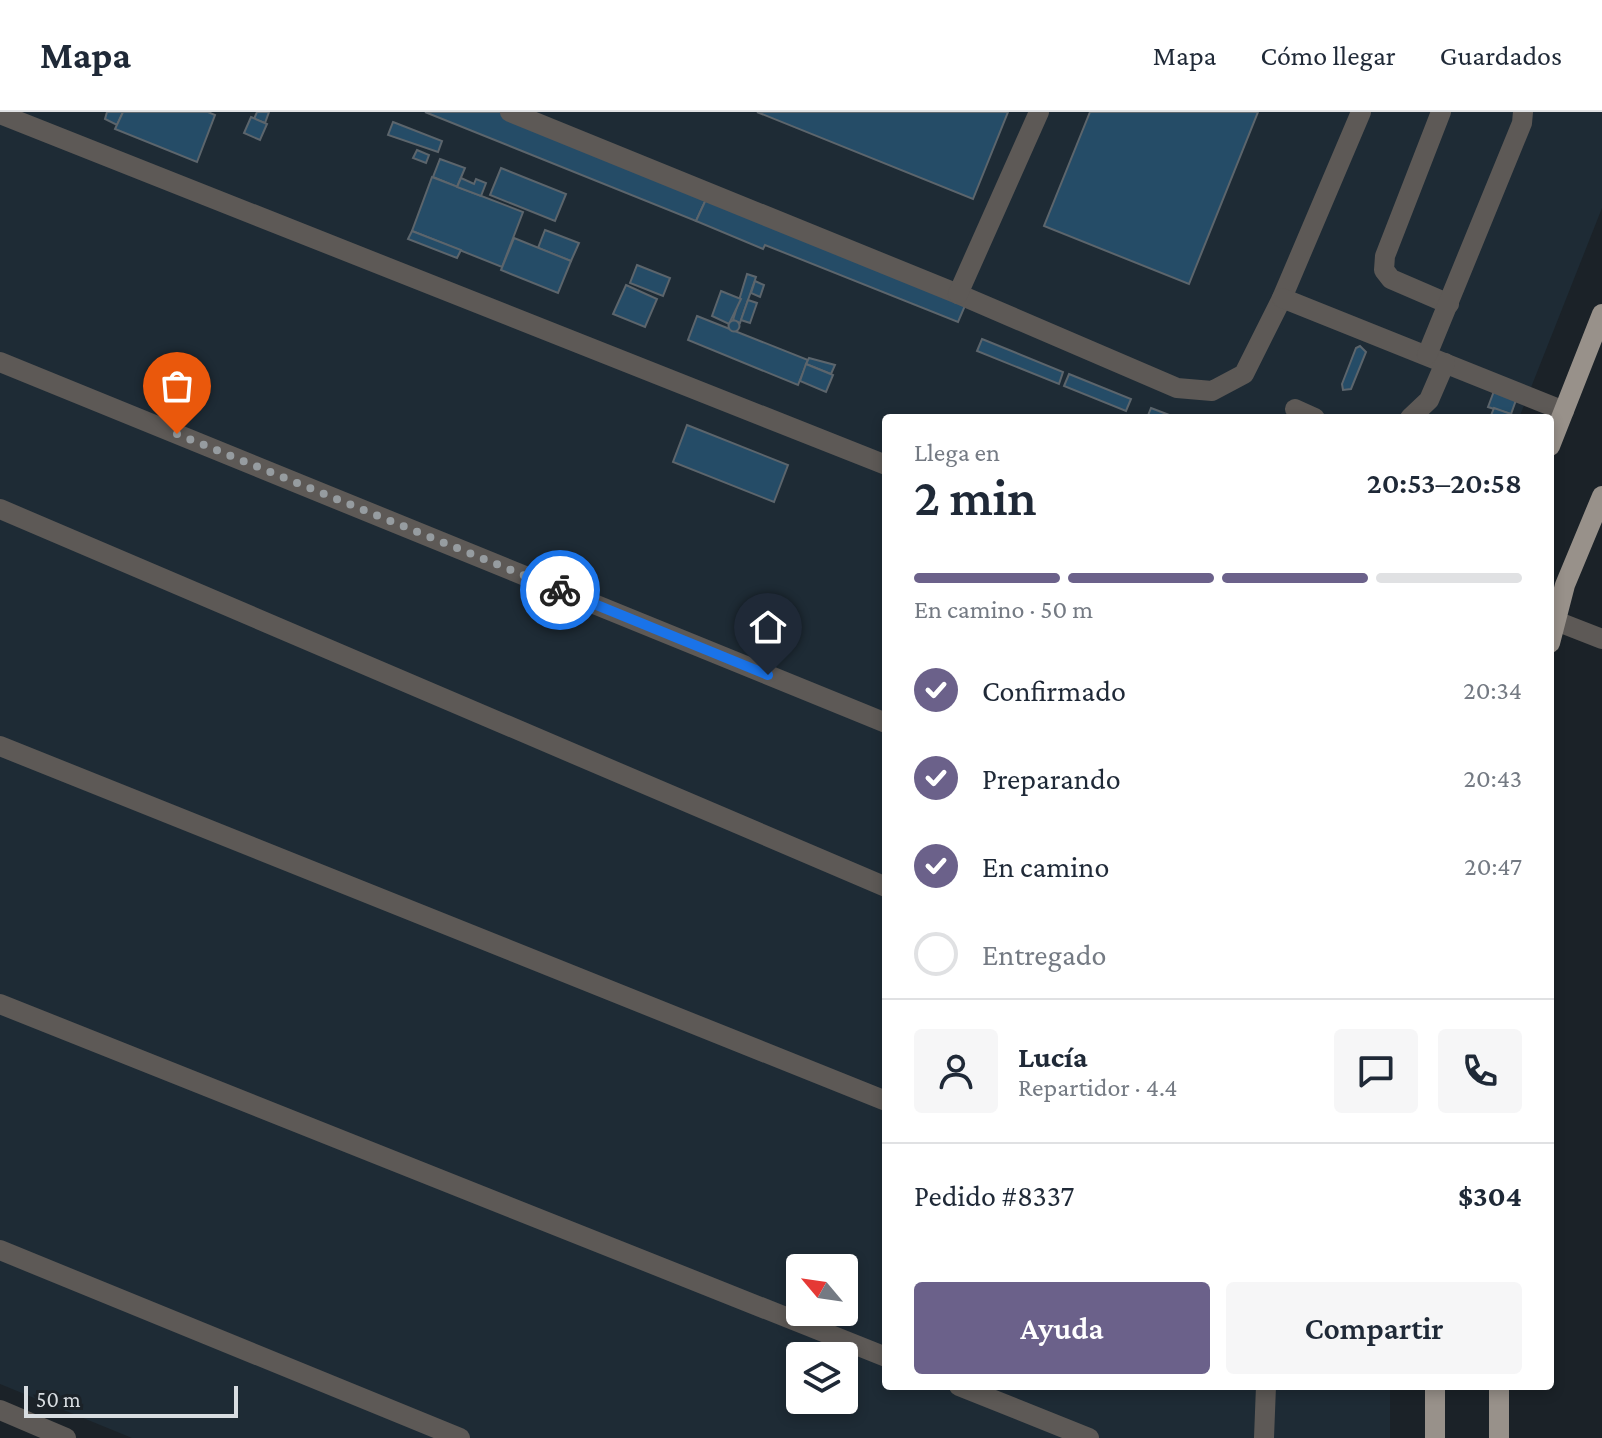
<!DOCTYPE html>
<html lang="es">
<head>
<meta charset="utf-8">
<style>
	:root { --surface:#fff; --page:#f6f6f7; --text:#1f2937; --muted:#747a83; --line:#e0e1e3; --accent:#6b618a }
	body { margin:0; font-family:"Crimson Pro",serif; background:var(--page); color:var(--text); height:100vh; display:flex; flex-direction:column; font-size:30px; white-space:nowrap }
	* { box-sizing:border-box; margin:0 }
	p { font-size:26px; color:var(--muted) }
	.icon { flex:none; width:44px; height:44px; fill:none; stroke:currentColor; stroke-width:2; stroke-linecap:round; stroke-linejoin:round }
	.map { position:relative; flex:1; overflow:hidden }
	.sheet { position:absolute; left:882px; top:302px; width:672px; height:976px; display:flex; flex-direction:column; background:var(--surface); border-radius:8px; box-shadow:0 4px 12px #0003 }
	.sheet>* { flex:none }
	.needle { width:52px; rotate:299deg }
	.buttons { position:absolute; left:786px; top:1142px; display:grid; gap:16px }
	.buttons a { display:grid; place-items:center; width:72px; height:72px; border-radius:8px; background:var(--surface); box-shadow:0 4px 12px #0003; font-size:40px }
	.scale { position:absolute; left:24px; bottom:20px; width:214px; box-sizing:border-box; padding-left:8px; border:4px solid #d8dde1; border-top:0; font-size:22px; line-height:28px; white-space:nowrap; color:#d8dde1; -webkit-text-stroke:6px #1b2228; paint-order:stroke }
	.pin { position:absolute; display:grid; place-items:center; width:68px; height:68px; color:#fff; margin:-82px -34px; border-radius:50% 50% 50% 0; rotate:-45deg; box-shadow:0 0 8px #0007 }
	.pin .icon { rotate:45deg }
	.courier { position:absolute; display:grid; place-items:center; width:80px; height:80px; margin:-40px; border:6px solid #1a73e8; border-radius:50%; background:#fff; color:#222; box-shadow:0 2px 10px #0007 }
	.head em { font-style:normal; font-weight:600 }
	.head div { display:flex; flex-direction:column-reverse }
	.head { display:flex; align-items:center; justify-content:space-between; height:136px; padding:0 32px }
	h1 { font-size:52px; font-weight:600; line-height:60px }
	.bar { display:grid; grid-template-columns:repeat(4,1fr); gap:12px 8px; align-content:center; height:96px; padding:0 32px }
	.bar i { height:10px; border-radius:6px; background:var(--line) }
	.bar .current { background:var(--accent) }
	.bar p { grid-column:span 4 }
	.line { display:flex; align-items:center; gap:20px; padding:0 32px; border-top:2px solid var(--line) }
	.line div { flex:1 }
	.round { display:grid; place-items:center; flex:none; width:84px; height:84px; border-radius:8px; background:var(--page) }
	ol { padding:0 32px; list-style:none }
	li { display:flex; align-items:center; gap:24px; height:88px }
	li p { margin-inline-start:auto }
	li .icon { padding:8px; border-radius:50%; background:var(--accent); color:#fff; stroke-width:4 }
	li:last-child { color:var(--muted) }
	li i { width:44px; height:44px; border:4px solid var(--line); border-radius:50% }
	.cta { display:flex; gap:16px; margin-top:auto; padding:16px 32px }
	.cta a { flex:1; height:92px; border-radius:8px; background:var(--accent); color:#fff; font-size:32px; font-weight:600; line-height:92px; text-align:center }
	.cta a+a { background:var(--page); color:var(--text) }
	header { display:flex; align-items:center; gap:48px; box-sizing:border-box; height:112px; padding:0 40px; background:var(--surface); border-bottom:2px solid var(--line) }
	header strong { font-size:38px }
	nav { display:flex; gap:44px; margin-inline-start:auto; font-size:28px }
	.map>svg:first-child { display:block }
	.built { fill:#1e2b35; fill-rule:evenodd }
	.building { fill:#254c67; stroke:#5c656c; stroke-width:2 }
	.lines { fill:none; stroke-linecap:round; stroke-linejoin:round }
	.minor { stroke:#5d5956; stroke-width:20 }
	.major { stroke:#98918a; stroke-width:20 }
	.done { stroke:#969ca0; stroke-width:8; stroke-dasharray:0 14.4 }
	.route { stroke:#1a73e8; stroke-width:10 }
</style>
</head>
<body>
<header>
<strong>Mapa</strong>
<nav><a>Mapa</a><a>Cómo llegar</a><a>Guardados</a></nav>
</header>
<div class="map">
<svg width="1602" height="1326" viewBox="0 0 1602 1326">
	<rect width="100%" height="100%" fill="#1b2228"/>
	<!-- built -->
	<path class="built" d="M0 0H1602V96L1519 306H886V1274H1390V1326H132L0 1272ZM800 1156H844V1200H800ZM800 1244H844V1288H800Z"/>
	<!-- building -->
	<g class="building">
		<path d="M107 0H123L117 13 105 7Z"/>
		<path d="M123 0H208L215 3 197 50 115 17Z"/>
		<path d="M257 0H269L265 11 254 7Z"/>
		<path d="M425 0H504L708 83 696 109Z"/>
		<path d="M757 0H1008L973 87Z"/>
		<path d="M1090 0H1258L1189 172 1044 114Z"/>
		<path d="M251 5 267 12 260 28 244 21Z"/>
		<path d="M393 10 442 29 438 40 388 23Z"/>
		<path d="M417 38 429 43 426 51 413 46Z"/>
		<path d="M440 47 465 56 457 75 433 65Z"/>
		<path d="M501 56 566 82 555 109 490 83Z"/>
		<path d="M432 65 523 100 502 155 412 119Z"/>
		<path d="M461 66 474 72 476 67 486 71 481 84 457 75Z"/>
		<path d="M708 83 967 189 958 210 765 133 763 137 696 109Z"/>
		<path d="M545 118 579 131 571 149 538 136Z"/>
		<path d="M412 119 461 138 457 146 408 127Z"/>
		<path d="M514 126 571 149 558 181 501 158Z"/>
		<path d="M637 153 670 166 663 184 630 171Z"/>
		<path d="M747 162 756 165 740 211 733 208Z"/>
		<path d="M755 169 764 173 760 185 751 181Z"/>
		<path d="M626 173 657 187 645 215 613 202Z"/>
		<path d="M721 179 741 187 729 212 712 204Z"/>
		<path d="M748 188 757 191 750 211 741 208Z"/>
		<path d="M697 204 808 248 798 273 688 228Z"/>
		<circle cx="734" cy="214" r="5.5"/>
		<path d="M982 227 1063 260 1059 272 977 239Z"/>
		<path d="M1360 234 1366 240 1351 277 1343 278 1342 272 1356 236Z"/>
		<path d="M809 246 835 253 831 262 806 252Z"/>
		<path d="M806 252 833 263 826 280 800 269Z"/>
		<path d="M1069 262 1131 287 1126 299 1064 274Z"/>
		<path d="M1494 279 1516 288 1511 302 1488 295Z"/>
		<path d="M1151 296 1177 306H1147Z"/>
		<path d="M1494 296 1511 302 1509 306H1490Z"/>
		<path d="M687 313 788 353 774 390 673 350Z"/>
	</g>
	<g class="lines">
		<!-- minor -->
		<g class="minor">
			<path d="M510 0 958 182 1177 276 1212 279 1244 262 1282 186 1361 0"/>
			<path d="M1441 0 1385 144 1384 158 1391 167 1449 192"/>
			<path d="M0 2 886 353"/>
			<path d="M958 182 1039 0"/>
			<path d="M1282 186 1564 299"/>
			<path d="M1427 243 1522 11 1523 0"/>
			<path d="M0 250 886 611"/>
			<path d="M1295 297 1315 306"/>
			<path d="M1410 306 1429 288 1445 251"/>
			<path d="M0 397 886 775"/>
			<path d="M1556 509 1602 527"/>
			<path d="M0 634 886 989"/>
			<path d="M0 892 886 1245"/>
			<path d="M0 1138 460 1326"/>
			<path d="M959 1274 1089 1326"/>
			<path d="M0 1298 66 1326"/>
			<path d="M1264 1326 1266 1274"/>
		</g>
		<!-- major -->
		<g class="major">
			<path d="M1550 334 1602 202"/>
			<path d="M1550 531 1565 473 1602 384"/>
			<path d="M1435 1274V1326"/>
			<path d="M1499 1274V1326"/>
		</g>
	</g>
	<g class="lines">
		<!-- done -->
		<path class="done" d="M177 322 560 478"/>
		<!-- route -->
		<path class="route" d="M560 478 768 563"/>
	</g>
</svg>
<div class="buttons">
<a><svg class="needle" viewBox="-14 -14 28 28"><path d="M0-13l5 13h-10z" fill="#e53935"/><path d="M0 13l5-13h-10z" fill="#747a83"/></svg></a>
<a><svg class="icon" aria-label="layers" viewBox="0 0 24 24"><path d="M12 4l9 5-9 5-9-5zM3 14l9 5 9-5"/></svg></a>
</div>
<div class="scale">50 m</div>
<div class="pin" style="left:177px;top:322px;background:#ea580c"><svg class="icon" aria-label="bag" viewBox="0 0 24 24"><path d="M5 8h14l-1 12H6zM9 8a3 3 0 0 1 6 0"/></svg></div>
<div class="pin" style="left:768px;top:563px;background:#1f2937"><svg class="icon" aria-label="home" viewBox="0 0 24 24"><path d="M3 11l9-7 9 7M6 9v11h12V9"/></svg></div>
<div class="courier" style="left:560px;top:478px"><svg class="icon" aria-label="bike" viewBox="0 0 24 24"><circle cx="6" cy="16" r="4"/><circle cx="18" cy="16" r="4"/><path d="M6 16l4-8h5l3 8M10 8l3 8H6M13 5h3"/></svg></div>
<section class="sheet">
<div class="head"><div><h1>2 min</h1><p>Llega en</p></div><em>20:53–20:58</em></div>
<div class="bar"><i class="current"></i><i class="current"></i><i class="current"></i><i></i><p>En camino · 50 m</p></div>
<ol>
<li><svg class="icon" aria-label="check" viewBox="0 0 24 24"><path d="M5 12l5 5 9-10"/></svg>Confirmado<p>20:34</p></li>
<li><svg class="icon" aria-label="check" viewBox="0 0 24 24"><path d="M5 12l5 5 9-10"/></svg>Preparando<p>20:43</p></li>
<li><svg class="icon" aria-label="check" viewBox="0 0 24 24"><path d="M5 12l5 5 9-10"/></svg>En camino<p>20:47</p></li>
<li><i></i>Entregado</li>
</ol>
<div class="line" style="height:144px"><a class="round"><svg class="icon" aria-label="person" viewBox="0 0 24 24"><circle cx="12" cy="8" r="4"/><path d="M4 21q1-7 8-7t8 7"/></svg></a><div><b>Lucía</b><p>Repartidor · 4.4</p></div><a class="round"><svg class="icon" aria-label="chat" viewBox="0 0 24 24"><path d="M4 5h16v11H9l-5 4z"/></svg></a><a class="round"><svg class="icon" aria-label="phone" viewBox="0 0 24 24"><path d="M5 4h4l2 5-3 2q2 4 5 5l2-3 5 2v4C11 20 4 13 5 4z"/></svg></a></div>
<div class="line" style="height:104px"><div>Pedido #8337</div><b>$304</b></div>
<div class="cta"><a>Ayuda</a><a>Compartir</a></div>
</section>
</div>
</body>
</html>
